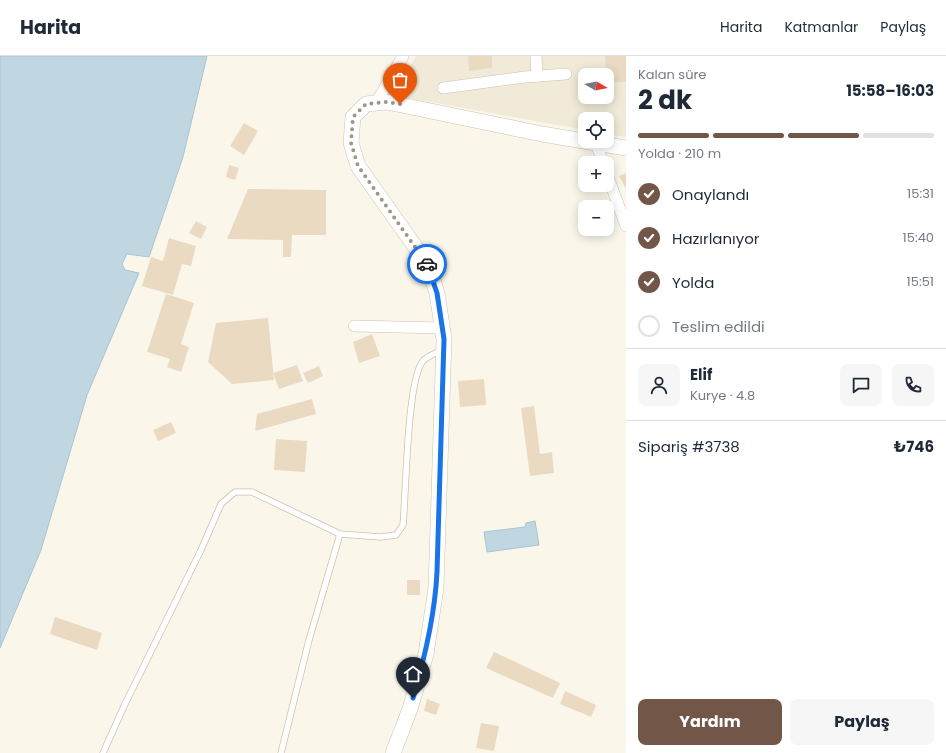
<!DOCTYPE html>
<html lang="tr">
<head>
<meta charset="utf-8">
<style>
	:root { --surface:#fff; --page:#f6f6f7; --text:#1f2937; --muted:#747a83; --line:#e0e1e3; --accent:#725648 }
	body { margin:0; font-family:Poppins,sans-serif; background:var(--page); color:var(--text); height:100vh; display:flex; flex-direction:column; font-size:15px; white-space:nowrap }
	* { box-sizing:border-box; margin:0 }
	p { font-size:13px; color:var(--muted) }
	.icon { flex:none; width:22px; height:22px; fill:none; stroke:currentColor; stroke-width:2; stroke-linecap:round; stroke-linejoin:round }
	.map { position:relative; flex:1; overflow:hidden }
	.drawer { display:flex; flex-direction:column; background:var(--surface); width:320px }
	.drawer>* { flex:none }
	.needle { width:26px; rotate:99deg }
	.tools { position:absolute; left:578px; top:12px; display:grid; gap:8px }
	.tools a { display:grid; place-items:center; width:36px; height:36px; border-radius:8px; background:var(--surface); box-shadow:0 2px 10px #0003; font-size:20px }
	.pin { position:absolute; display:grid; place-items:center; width:34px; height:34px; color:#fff; margin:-41px -17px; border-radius:50% 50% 50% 0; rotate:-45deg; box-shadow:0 0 4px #0007 }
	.pin .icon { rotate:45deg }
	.courier { position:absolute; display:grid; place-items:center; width:40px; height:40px; margin:-20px; border:3px solid #1a73e8; border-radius:50%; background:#fff; color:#222; box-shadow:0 1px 5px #0007 }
	.headline em { font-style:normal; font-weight:700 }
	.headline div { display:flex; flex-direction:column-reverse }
	.headline { display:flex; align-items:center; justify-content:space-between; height:68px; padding:0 12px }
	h1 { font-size:26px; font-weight:700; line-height:30px }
	.bar { display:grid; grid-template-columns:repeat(4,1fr); gap:6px 4px; align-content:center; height:48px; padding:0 12px }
	.bar i { height:5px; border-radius:3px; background:var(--line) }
	.bar .selected { background:var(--accent) }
	.bar p { grid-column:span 4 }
	.line { display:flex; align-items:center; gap:10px; padding:0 12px; border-top:1px solid var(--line) }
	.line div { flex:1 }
	.round { display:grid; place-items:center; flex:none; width:42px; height:42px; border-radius:8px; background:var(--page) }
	ol { padding:0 12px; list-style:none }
	li { display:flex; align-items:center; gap:12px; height:44px }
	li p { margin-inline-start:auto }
	li .icon { padding:4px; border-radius:50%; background:var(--accent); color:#fff; stroke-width:4 }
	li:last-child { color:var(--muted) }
	li i { width:22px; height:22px; border:2px solid var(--line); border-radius:50% }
	.action { display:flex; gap:8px; margin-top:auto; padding:8px 12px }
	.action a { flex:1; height:46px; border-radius:8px; background:var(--accent); color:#fff; font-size:16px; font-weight:700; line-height:46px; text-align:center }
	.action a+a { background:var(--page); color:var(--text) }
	header { display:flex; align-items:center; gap:24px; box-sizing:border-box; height:56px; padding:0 20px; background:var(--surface); border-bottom:1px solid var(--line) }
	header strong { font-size:19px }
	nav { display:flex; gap:22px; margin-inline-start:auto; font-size:14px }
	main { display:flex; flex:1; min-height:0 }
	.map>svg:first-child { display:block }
	.residential { fill:#f1ead9; fill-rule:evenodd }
	.water { fill:#c0d7e2; stroke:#a7c4d3 }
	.building { fill:#ebdac2 }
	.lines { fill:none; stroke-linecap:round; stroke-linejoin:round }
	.lane-casing { stroke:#ccc1b0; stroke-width:7 }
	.street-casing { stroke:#ccc1b0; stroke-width:12 }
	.secondary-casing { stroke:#cec2ae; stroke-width:16 }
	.lane { stroke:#fff; stroke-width:5.5 }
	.street { stroke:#fff; stroke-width:11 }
	.secondary { stroke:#fff; stroke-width:15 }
	.done { stroke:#a29686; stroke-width:4; stroke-dasharray:0 7.2 }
	.route { stroke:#1a73e8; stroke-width:5 }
</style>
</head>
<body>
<header>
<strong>Harita</strong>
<nav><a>Harita</a><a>Katmanlar</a><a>Paylaş</a></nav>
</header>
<main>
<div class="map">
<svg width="626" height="697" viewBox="0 0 626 697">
	<rect width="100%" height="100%" fill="#faf7ea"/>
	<!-- residential -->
	<path class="residential" d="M416 0H626V81L607 78V63H585V74L408 42 403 24ZM585 19H607V41H585Z"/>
	<!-- water -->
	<g class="water">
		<path d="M0 0H207L183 101 149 201 127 198 122 208 125 214 139 217 87 339 41 494 0 592Z"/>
		<path d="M535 465 539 489 487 496 484 476 525 471 526 467Z"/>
	</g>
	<!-- building -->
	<g class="building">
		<path d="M468 0H492V12L469 15Z"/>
		<path d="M605 0H626V26H607Z"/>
		<path d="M244 67 258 75 244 99 230 90Z"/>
		<path d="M229 109 239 112 235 124 226 121Z"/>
		<path d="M626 117V133L619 120Z"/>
		<path d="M248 133 326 134V179H292L291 201H283V184L227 183Z"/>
		<path d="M196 165 207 171 201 183 189 177Z"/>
		<path d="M169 182 196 190 191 210 182 208 173 239 142 230 151 201 163 205Z"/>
		<path d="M166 238 194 247 181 288 189 291 181 316 167 311 170 303 147 296Z"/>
		<path d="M268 262 274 324 232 328 208 306 216 267Z"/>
		<path d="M372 278 380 300 359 307 353 286Z"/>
		<path d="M297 309 303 325 279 333 273 317Z"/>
		<path d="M319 310 323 320 308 327 303 317Z"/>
		<path d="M484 323 486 349 460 351 458 325Z"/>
		<path d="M312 343 316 358 255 375 257 358Z"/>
		<path d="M534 350 540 398 552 396 554 417 530 420 521 352Z"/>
		<path d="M171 366 176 377 158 385 153 374Z"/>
		<path d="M276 383 307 385 305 416 274 414Z"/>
		<rect x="407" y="524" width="13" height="15"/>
		<path d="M55 561 102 577 97 594 50 578Z"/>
		<path d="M494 596 560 627 553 642 486 612Z"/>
		<path d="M565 635 596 649 591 661 560 648Z"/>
		<path d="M427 643 440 648 436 659 424 655Z"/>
		<path d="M481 667 499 670 494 695 476 692Z"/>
	</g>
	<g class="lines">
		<defs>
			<g id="lane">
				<path d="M103 697 125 648 201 494 221 448 235 436H252L340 478 381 481 396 479 403 469C406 439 407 323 423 305 427 300 436 297 442 294"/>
				<path d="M281 697 309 584 340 478"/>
			</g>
			<g id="street">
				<path d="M536 0 537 20"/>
				<path d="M443 32 525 21 566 18"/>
				<path d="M376 47 403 0"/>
				<path d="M596 87 603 107"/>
				<path d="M607 118 626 170"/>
				<path d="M354 270 442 272"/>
			</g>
			<path id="secondary" d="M393 697 410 653 426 598 436 532 444 283 437 237 428 209 358 110 351 87 353 61 366 48 387 46 542 78 626 92"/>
		</defs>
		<!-- lane casing -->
		<use href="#lane" class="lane-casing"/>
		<!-- street casing -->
		<use href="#street" class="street-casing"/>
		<!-- secondary casing -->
		<use href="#secondary" class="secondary-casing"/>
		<!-- lane -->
		<use href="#lane" class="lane"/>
		<!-- street -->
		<use href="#street" class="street"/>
		<!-- secondary -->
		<use href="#secondary" class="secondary"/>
	</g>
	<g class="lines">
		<!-- done -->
		<path class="done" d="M400 48 387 46 366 48 353 61 351 87 358 110 427 208"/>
		<!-- route -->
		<path class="route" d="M413 642C425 601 435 559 437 516L444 283 437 237 427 208"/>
	</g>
</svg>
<div class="tools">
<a><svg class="needle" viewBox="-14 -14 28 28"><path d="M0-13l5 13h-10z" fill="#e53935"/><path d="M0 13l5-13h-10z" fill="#747a83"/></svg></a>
<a><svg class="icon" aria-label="locate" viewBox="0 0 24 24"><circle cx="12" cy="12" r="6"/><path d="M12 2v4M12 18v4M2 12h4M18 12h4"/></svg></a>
<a>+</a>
<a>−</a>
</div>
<div class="pin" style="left:400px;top:48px;background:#ea580c"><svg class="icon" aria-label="bag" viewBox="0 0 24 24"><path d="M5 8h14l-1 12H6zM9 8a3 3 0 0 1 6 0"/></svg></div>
<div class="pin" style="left:413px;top:642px;background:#1f2937"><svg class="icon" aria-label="home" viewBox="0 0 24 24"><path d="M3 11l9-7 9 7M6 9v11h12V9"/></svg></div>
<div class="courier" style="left:427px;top:208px"><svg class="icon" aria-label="car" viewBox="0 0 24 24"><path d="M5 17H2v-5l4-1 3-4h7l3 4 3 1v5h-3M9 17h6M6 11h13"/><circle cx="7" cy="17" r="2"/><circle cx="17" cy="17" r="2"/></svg></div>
</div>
<section class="drawer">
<div class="headline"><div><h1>2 dk</h1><p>Kalan süre</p></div><em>15:58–16:03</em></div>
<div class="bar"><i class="selected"></i><i class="selected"></i><i class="selected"></i><i></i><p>Yolda · 210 m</p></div>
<ol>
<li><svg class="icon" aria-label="check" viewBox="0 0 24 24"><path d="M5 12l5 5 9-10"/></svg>Onaylandı<p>15:31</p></li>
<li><svg class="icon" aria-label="check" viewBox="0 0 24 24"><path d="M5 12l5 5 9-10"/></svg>Hazırlanıyor<p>15:40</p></li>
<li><svg class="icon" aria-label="check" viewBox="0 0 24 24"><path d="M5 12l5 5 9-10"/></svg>Yolda<p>15:51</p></li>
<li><i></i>Teslim edildi</li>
</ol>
<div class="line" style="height:72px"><a class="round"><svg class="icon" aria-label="person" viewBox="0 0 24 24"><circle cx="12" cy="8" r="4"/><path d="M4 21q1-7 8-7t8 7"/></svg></a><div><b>Elif</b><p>Kurye · 4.8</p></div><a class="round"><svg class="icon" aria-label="chat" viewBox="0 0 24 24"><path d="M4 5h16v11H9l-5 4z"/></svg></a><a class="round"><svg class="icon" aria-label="phone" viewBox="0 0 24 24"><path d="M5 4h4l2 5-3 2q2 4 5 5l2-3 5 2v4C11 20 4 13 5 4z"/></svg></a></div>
<div class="line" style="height:52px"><div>Sipariş #3738</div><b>₺746</b></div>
<div class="action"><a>Yardım</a><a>Paylaş</a></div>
</section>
</main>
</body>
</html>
